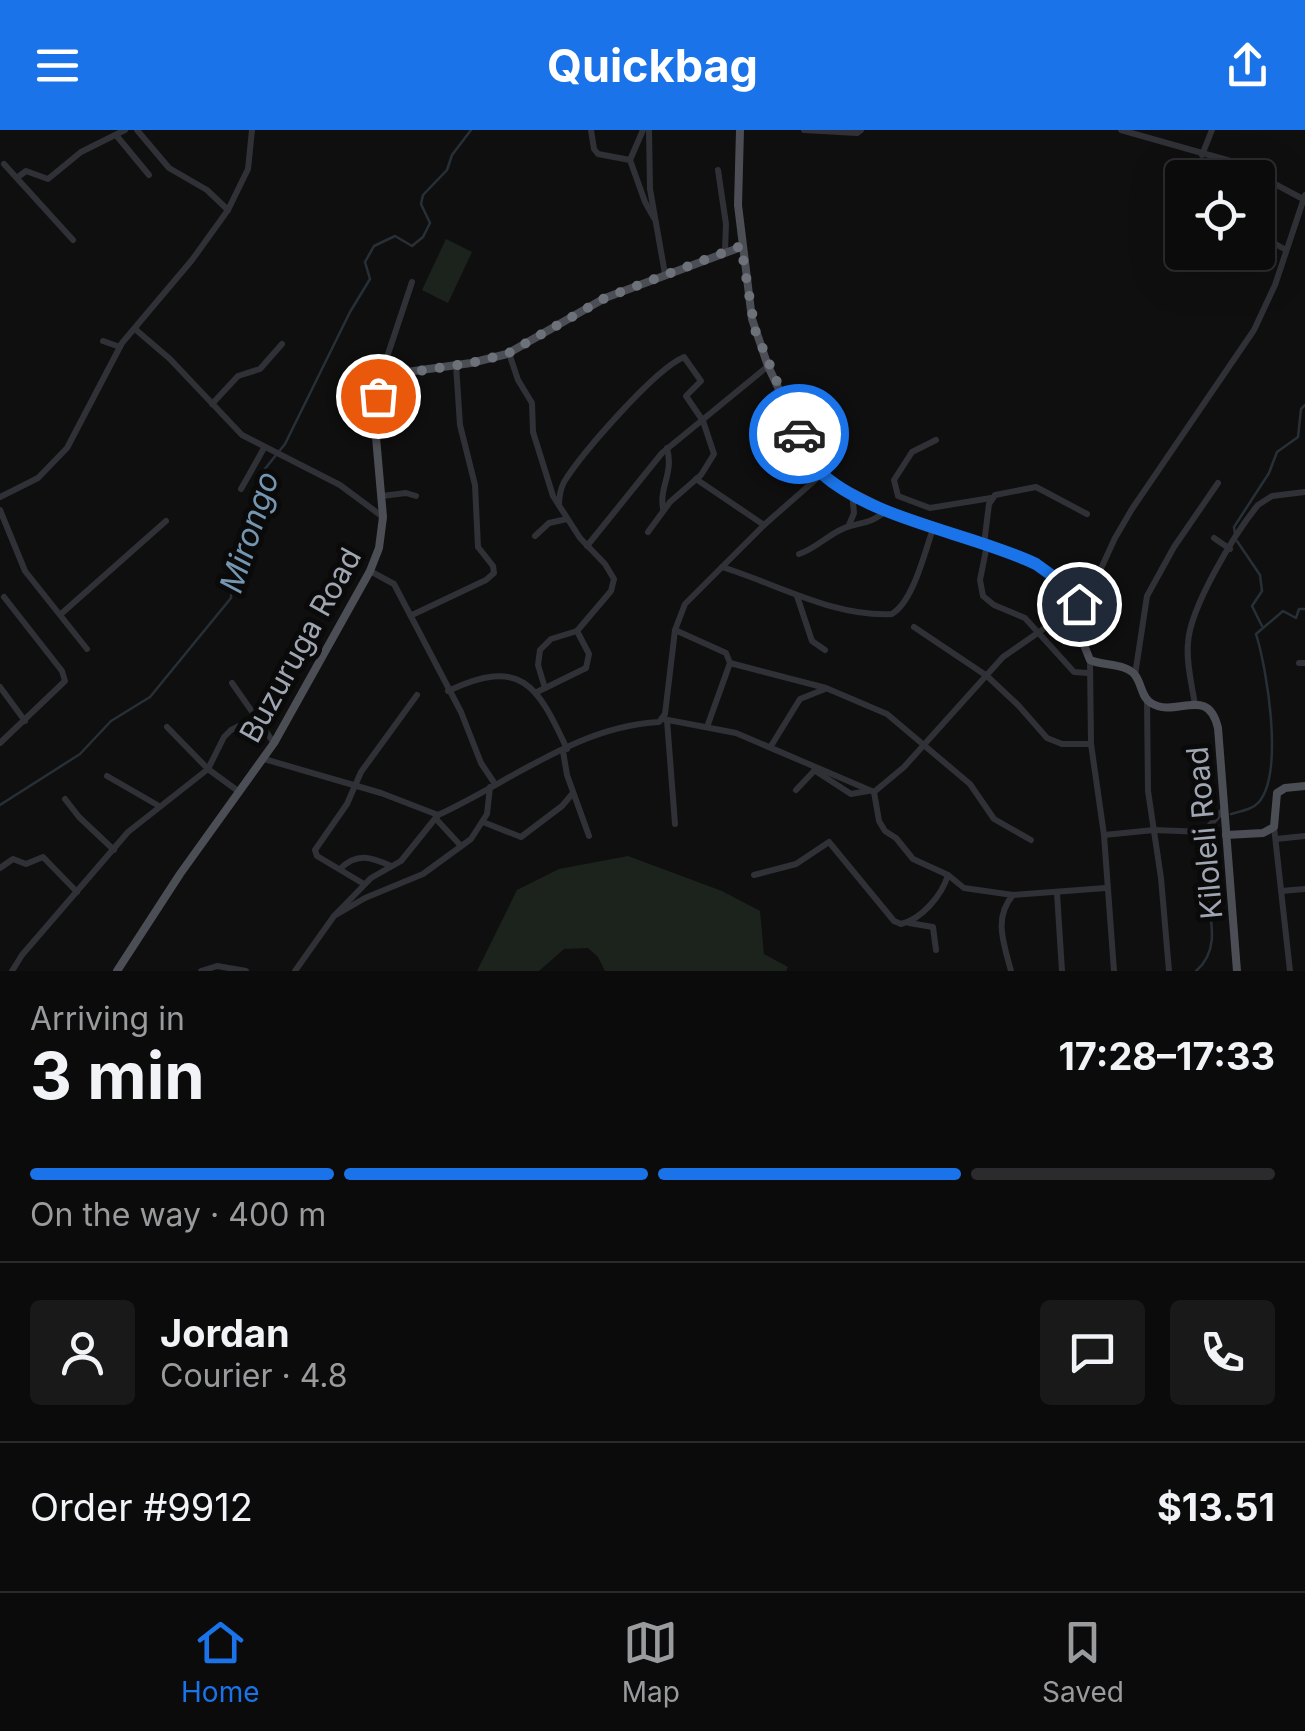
<!DOCTYPE html>
<html lang="en">
<head>
<meta charset="utf-8">
<style>
	:root { --surface:#0b0b0c; --page:#19191a; --text:#f1f3f6; --muted:#9a9b9d; --line:#2b2b2d; --accent:#1a73e8 }
	body { margin:0; font-family:Inter,sans-serif; background:var(--page); color:var(--text); height:100vh; display:flex; flex-direction:column; font-size:38px; white-space:nowrap }
	* { box-sizing:border-box; margin:0 }
	p { font-size:32px; color:var(--muted) }
	.icon { flex:none; width:55px; height:55px; fill:none; stroke:currentColor; stroke-width:2; stroke-linecap:round; stroke-linejoin:round }
	.map { position:relative; height:841px; overflow:hidden }
	.drawer { display:flex; flex-direction:column; background:var(--surface); flex:1 }
	.drawer>* { flex:none }
	.fabs { position:absolute; left:1165px; top:30px; display:grid; gap:20px }
	.fabs a { display:grid; place-items:center; width:110px; height:110px; border-radius:10px; background:var(--surface); box-shadow:0 10px 40px #0002,0 0 0 2px var(--line); font-size:50px }
	.pin { position:absolute; display:grid; place-items:center; width:85px; height:85px; color:#fff; margin:-42px; border:5px solid #fff; border-radius:50%; box-shadow:0 2px 10px #0007 }
	.courier { position:absolute; display:grid; place-items:center; width:100px; height:100px; margin:-50px; border:8px solid #1a73e8; border-radius:50%; background:#fff; color:#222; box-shadow:0 2px 12px #0007 }
	.summary em { font-style:normal; font-weight:700 }
	.summary div { display:flex; flex-direction:column-reverse }
	.summary { display:flex; align-items:center; justify-content:space-between; height:170px; padding:0 30px }
	h1 { font-size:65px; font-weight:700; line-height:75px }
	.bar { display:grid; grid-template-columns:repeat(4,1fr); gap:15px 10px; align-content:center; height:120px; padding:0 30px }
	.bar i { height:12px; border-radius:8px; background:var(--line) }
	.bar .current { background:var(--accent) }
	.bar p { grid-column:span 4 }
	.line { display:flex; align-items:center; gap:25px; padding:0 30px; border-top:2px solid var(--line) }
	.line div { flex:1 }
	.round { display:grid; place-items:center; flex:none; width:105px; height:105px; border-radius:10px; background:var(--page) }
	header { display:flex; justify-content:space-between; align-items:center; height:130px; padding:0 30px; background:var(--accent); color:#fff; font-size:45px; font-weight:700 }
	.tab-bar { display:flex; justify-content:space-around; align-items:center; height:140px; border-top:2px solid var(--line); background:var(--surface); font-size:28px; color:var(--muted) }
	.tab-bar a { display:grid; justify-items:center; gap:5px }
	.tab-bar .current { color:var(--accent) }
	.map>svg:first-child { display:block }
	.green { fill:#1b231c }
	.lines { fill:none; stroke-linecap:round; stroke-linejoin:round }
	.stream { stroke:#273036; stroke-width:2.5 }
	.minor { stroke:#303136; stroke-width:6 }
	.major { stroke:#4c4e55; stroke-width:8 }
	.done { stroke:#6d7179; stroke-width:10; stroke-dasharray:0 18 }
	.route { stroke:#1a73e8; stroke-width:12 }
	.labels { text-anchor:middle; dominant-baseline:central; stroke-width:10; stroke-linejoin:round; paint-order:stroke }
	.street-label { font-size:30px; fill:#9fa6b2; stroke:#0a0a0b }
	.water-label { font-size:32px; font-style:italic; fill:#7496b0; stroke:#0a0a0b }
</style>
</head>
<body>
<header><svg class="icon" aria-label="menu" viewBox="0 0 24 24"><path d="M4 6h16M4 12h16M4 18h16"/></svg>Quickbag<svg class="icon" aria-label="share" viewBox="0 0 24 24"><path d="M12 15V3M7 8l5-5 5 5M5 13v7h14v-7"/></svg></header>
<div class="map">
<svg width="1305" height="841" viewBox="0 0 1305 841">
	<rect width="100%" height="100%" fill="#0f0f10"/>
	<!-- green -->
	<g class="green">
		<path d="M446 109 472 122 448 173 422 160Z"/>
		<path d="M628 726 722 761 760 781 764 824 788 837 786 841H605L598 827 588 818 564 819 539 841H477L517 760 559 739Z"/>
	</g>
	<g class="lines">
		<!-- stream -->
		<g class="stream">
			<path d="M1235 404 1234 397 1269 343 1277 322 1298 307 1301 279 1305 275"/>
			<path d="M1237 411 1260 445 1262 461 1252 476 1262 496"/>
			<path d="M0 675 80 624 111 591 150 567 231 468 233 432 260 385 264 340 285 314 350 182 370 149 365 132 374 116 395 106 412 116 423 107 430 93 421 74 423 65 447 40 452 25 471 0"/>
			<path d="M1231 684C1240 681 1252 680 1259 672 1284 642 1267 539 1256 504L1283 481 1296 488 1299 479H1305"/>
			<path d="M1196 841C1237 805 1182 748 1218 696"/>
		</g>
		<!-- minor -->
		<g class="minor">
			<path d="M137 0 169 38 207 60 228 80"/>
			<path d="M591 0 594 19 598 24 630 30 645 72 654 88"/>
			<path d="M649 0 650 59 665 144"/>
			<path d="M804 0 857 3 861 0"/>
			<path d="M1121 0 1234 32 1303 69"/>
			<path d="M116 5 149 45"/>
			<path d="M1202 25 1212 0"/>
			<path d="M630 30 643 0"/>
			<path d="M4 34 73 110"/>
			<path d="M718 40 726 94 725 121"/>
			<path d="M18 47 26 41 48 49 81 22 125 0"/>
			<path d="M1258 104 1286 120"/>
			<path d="M135 199 170 229 242 305 340 355 383 387"/>
			<path d="M103 211 120 217"/>
			<path d="M509 223 518 250 532 273 533 302 553 366 580 408 605 434 614 449 611 461 577 501 589 524 586 538 537 562"/>
			<path d="M393 248 385 243V233L412 152"/>
			<path d="M212 274 238 246 260 239 282 214"/>
			<path d="M936 310 912 322 894 350 898 366 930 378 991 368"/>
			<path d="M696 349 764 395"/>
			<path d="M241 359 264 318"/>
			<path d="M382 366 406 363 416 366"/>
			<path d="M0 367 38 348 67 318 122 213 192 130 228 80 248 39 252 0"/>
			<path d="M559 375C559 367 560 360 564 352 582 323 655 239 684 227L701 251 686 266 703 291 714 324 701 345 670 372 648 402"/>
			<path d="M663 379C659 356 674 344 667 318"/>
			<path d="M0 380 25 441 87 519"/>
			<path d="M849 395 854 383 852 363"/>
			<path d="M535 406 549 393 567 389"/>
			<path d="M1214 408 1230 419"/>
			<path d="M984 414 989 374 995 365 1036 357 1087 384"/>
			<path d="M987 415 980 450 983 466 994 475 1025 488 1074 542 1088 543"/>
			<path d="M587 416 662 323 768 236"/>
			<path d="M799 424C818 418 831 401 850 396 866 392 873 392 887 380"/>
			<path d="M722 437C777 454 833 487 892 484 914 471 925 420 934 396"/>
			<path d="M370 441 394 454 461 582 481 633 495 654"/>
			<path d="M797 466 812 511 825 520"/>
			<path d="M1082 480 1115 408 1132 379 1254 200 1275 155 1305 65"/>
			<path d="M61 484 166 391"/>
			<path d="M412 485 486 450 494 443 493 436 478 417 475 355 460 295 456 235"/>
			<path d="M914 497 987 546 1018 575 1047 608 1062 614H1091"/>
			<path d="M675 500 726 523 730 533 707 597"/>
			<path d="M1090 530 1091 614 1104 705 1114 841"/>
			<path d="M730 533 826 558 887 584 970 654 994 689 1031 710"/>
			<path d="M1299 533H1305"/>
			<path d="M1135 545 1147 466 1174 417 1218 353"/>
			<path d="M232 553 274 613"/>
			<path d="M0 557 25 591"/>
			<path d="M545 558 538 535 540 520 551 509 577 501"/>
			<path d="M448 561C521 527 537 554 567 619"/>
			<path d="M1147 570 1148 661 1161 748 1169 841"/>
			<path d="M1195 575C1192 555 1186 533 1188 513 1190 477 1235 403 1258 375L1272 366 1305 362"/>
			<path d="M663 589 736 603 874 662 904 637 1003 527 1078 475"/>
			<path d="M667 590 675 694"/>
			<path d="M167 597 208 639 238 661"/>
			<path d="M0 613 65 551 62 541 4 467"/>
			<path d="M771 616 800 569 825 559"/>
			<path d="M563 621 567 645 589 706"/>
			<path d="M264 629 381 663 438 685C510 652 578 596 659 592L665 584 675 500 685 474 764 395 822 344"/>
			<path d="M814 640 851 664 868 661"/>
			<path d="M107 646 159 676"/>
			<path d="M796 660 814 641"/>
			<path d="M874 662 879 691 885 701 896 708 913 729 948 745 964 758 1013 765 1106 758"/>
			<path d="M65 669 79 687 114 720"/>
			<path d="M437 690 461 716"/>
			<path d="M483 692 521 707 562 676 573 663"/>
			<path d="M1274 697 1290 841"/>
			<path d="M1104 705 1154 700 1204 702 1224 679"/>
			<path d="M1276 709 1305 706"/>
			<path d="M0 738 13 729 26 734 43 727 77 762"/>
			<path d="M340 739C357 722 371 727 391 736"/>
			<path d="M754 745 796 734 829 712 894 791 901 794C922 789 942 765 948 745"/>
			<path d="M364 754 317 726 315 720 347 674 361 642 417 565"/>
			<path d="M1281 761 1305 759"/>
			<path d="M1057 763 1062 841"/>
			<path d="M334 786 365 768 423 744 471 709 487 684 490 657"/>
			<path d="M909 793 933 797 936 820"/>
			<path d="M12 841 22 825 128 702 208 639 224 607 231 600 247 592 257 591"/>
			<path d="M201 841 217 836 246 841"/>
			<path d="M295 841 334 786 371 748 401 731 438 685"/>
			<path d="M1011 841C1004 814 993 788 1013 765"/>
		</g>
		<!-- major -->
		<g class="major">
			<path d="M740 0 738 75 752 189 768 236 814 334 836 354 887 380 1016 424 1045 440 1082 480 1084 515 1090 530C1103 536 1126 533 1135 545 1142 554 1141 567 1151 573 1176 589 1208 554 1218 598L1237 841"/>
			<path d="M1226 705 1263 703 1274 697 1277 663 1285 658 1305 656"/>
			<path d="M117 841 180 744 274 613 370 441 379 418 383 387 374 284 378 266 386 253 400 243 471 233 507 224 605 168 741 117"/>
		</g>
	</g>
	<g class="lines">
		<!-- done -->
		<path class="done" d="M378 266 386 253 400 244 471 233 507 224 605 168 741 116 755 200 799 304"/>
		<!-- route -->
		<path class="route" d="M799 304C805 318 811 333 822 344 876 391 971 403 1036 434L1054 447 1079 474"/>
	</g>
	<g class="labels">
		<!-- street labels -->
		<g class="street-label">
			<text transform="translate(300 515) rotate(-61)">Buzuruga Road</text>
			<text transform="translate(1204 703) rotate(-95)">Kiloleli Road</text>
		</g>
		<!-- water labels -->
		<g class="water-label">
			<text transform="translate(249 402) rotate(-72)">Mirongo</text>
		</g>
	</g>
</svg>
<div class="fabs">
<a><svg class="icon" aria-label="locate" viewBox="0 0 24 24"><circle cx="12" cy="12" r="6"/><path d="M12 2v4M12 18v4M2 12h4M18 12h4"/></svg></a>
</div>
<div class="pin" style="left:378px;top:266px;background:#ea580c"><svg class="icon" aria-label="bag" viewBox="0 0 24 24"><path d="M5 8h14l-1 12H6zM9 8a3 3 0 0 1 6 0"/></svg></div>
<div class="pin" style="left:1079px;top:474px;background:#1f2937"><svg class="icon" aria-label="home" viewBox="0 0 24 24"><path d="M3 11l9-7 9 7M6 9v11h12V9"/></svg></div>
<div class="courier" style="left:799px;top:304px"><svg class="icon" aria-label="car" viewBox="0 0 24 24"><path d="M5 17H2v-5l4-1 3-4h7l3 4 3 1v5h-3M9 17h6M6 11h13"/><circle cx="7" cy="17" r="2"/><circle cx="17" cy="17" r="2"/></svg></div>
</div>
<section class="drawer">
<div class="summary"><div><h1>3 min</h1><p>Arriving in</p></div><em>17:28–17:33</em></div>
<div class="bar"><i class="current"></i><i class="current"></i><i class="current"></i><i></i><p>On the way · 400 m</p></div>
<div class="line" style="height:180px"><a class="round"><svg class="icon" aria-label="person" viewBox="0 0 24 24"><circle cx="12" cy="8" r="4"/><path d="M4 21q1-7 8-7t8 7"/></svg></a><div><b>Jordan</b><p>Courier · 4.8</p></div><a class="round"><svg class="icon" aria-label="chat" viewBox="0 0 24 24"><path d="M4 5h16v11H9l-5 4z"/></svg></a><a class="round"><svg class="icon" aria-label="phone" viewBox="0 0 24 24"><path d="M5 4h4l2 5-3 2q2 4 5 5l2-3 5 2v4C11 20 4 13 5 4z"/></svg></a></div>
<div class="line" style="height:130px"><div>Order #9912</div><b>$13.51</b></div>
</section>
<nav class="tab-bar">
<a class="current"><svg class="icon" aria-label="home" viewBox="0 0 24 24"><path d="M3 11l9-7 9 7M6 9v11h12V9"/></svg>Home</a>
<a><svg class="icon" aria-label="map" viewBox="0 0 24 24"><path d="M3 6l6-2 6 2 6-2v14l-6 2-6-2-6 2zM9 4v14M15 6v14"/></svg>Map</a>
<a><svg class="icon" aria-label="saved" viewBox="0 0 24 24"><path d="M7 4h10v16l-5-4-5 4z"/></svg>Saved</a>
</nav>
</body>
</html>
